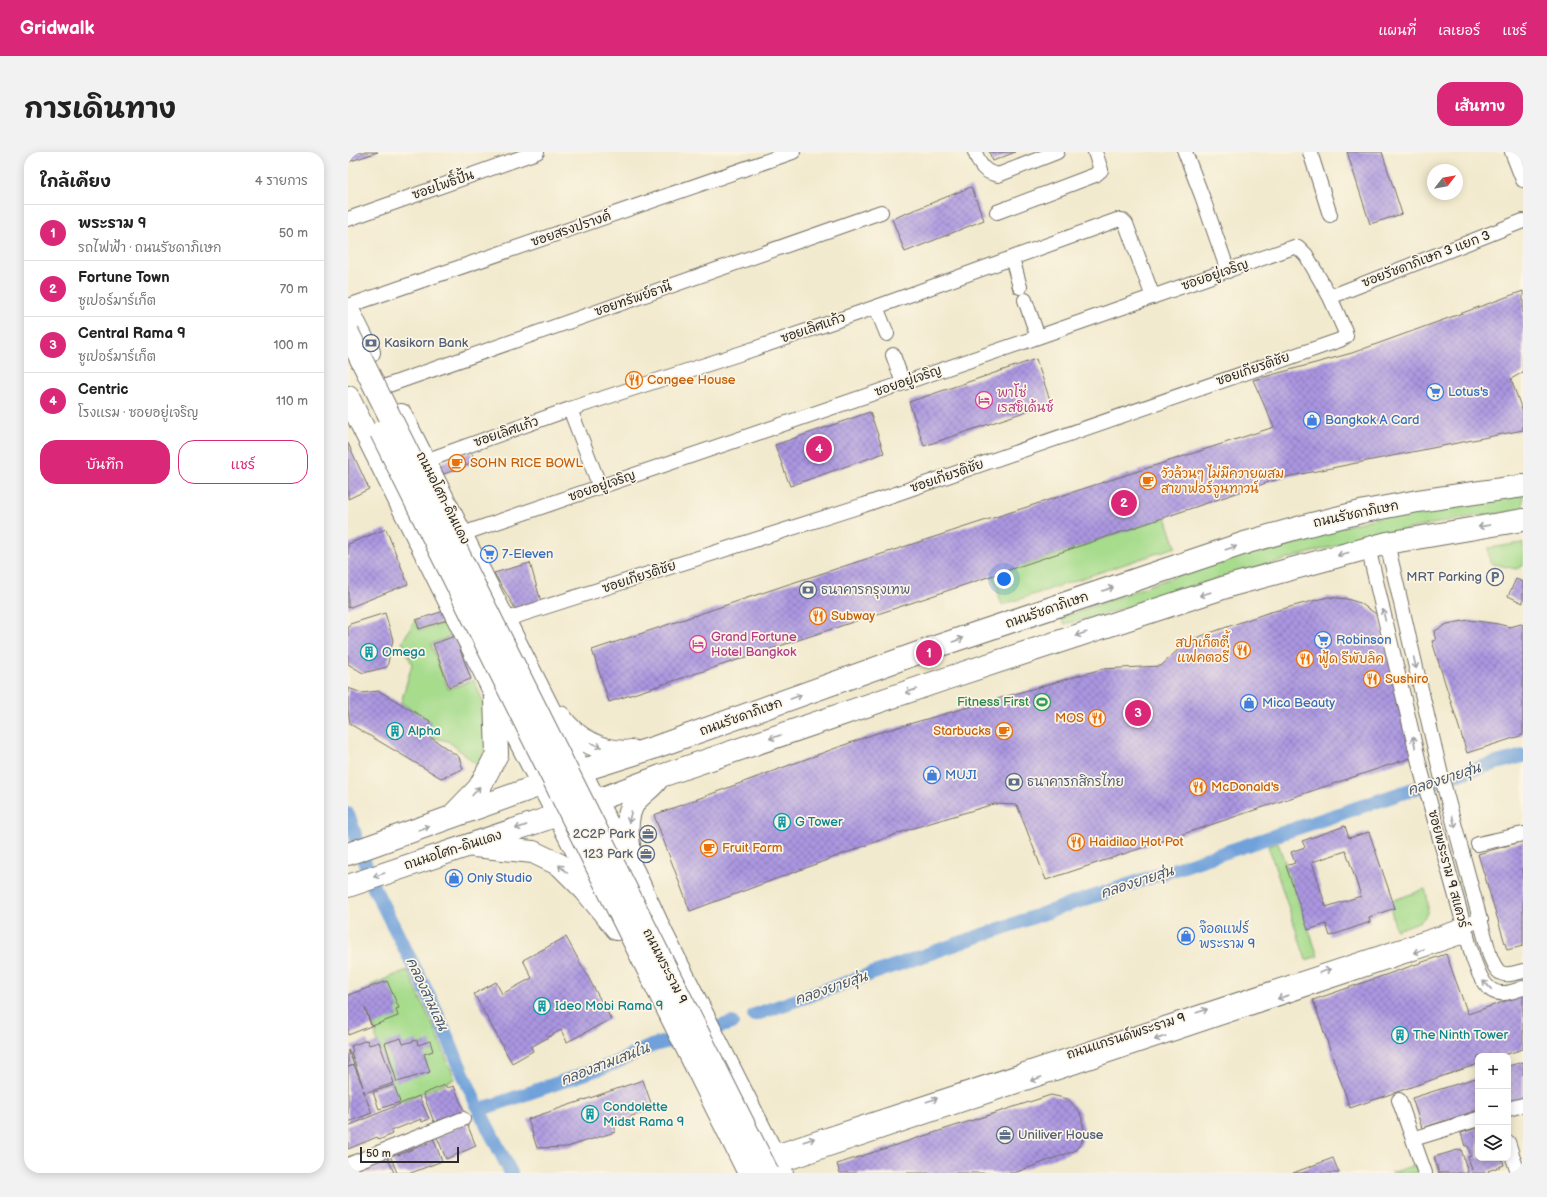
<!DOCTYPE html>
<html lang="th">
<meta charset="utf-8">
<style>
body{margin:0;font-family:"Balsamiq Sans","Playpen Sans Thai",sans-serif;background:#f2f2f2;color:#222}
.controls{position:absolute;right:12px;bottom:12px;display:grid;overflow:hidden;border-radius:8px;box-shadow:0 2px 10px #0003}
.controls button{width:36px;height:36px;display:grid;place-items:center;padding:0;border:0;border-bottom:1px solid #e0e0e0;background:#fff;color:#222;font:20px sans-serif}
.compass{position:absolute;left:1079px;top:12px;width:36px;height:36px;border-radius:50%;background:#fff;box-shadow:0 2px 10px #0003;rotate:59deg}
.scale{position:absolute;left:12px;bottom:10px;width:99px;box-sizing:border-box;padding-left:4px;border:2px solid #2b2b2b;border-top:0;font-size:11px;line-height:14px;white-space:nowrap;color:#2b2b2b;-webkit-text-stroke:3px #fcf5e5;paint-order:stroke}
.you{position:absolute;left:656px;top:427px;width:14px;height:14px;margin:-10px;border:3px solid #fff;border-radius:50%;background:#1a73e8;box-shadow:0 0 0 6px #1a73e833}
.badge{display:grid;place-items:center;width:26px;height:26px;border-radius:50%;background:#db2777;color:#fff;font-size:13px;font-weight:700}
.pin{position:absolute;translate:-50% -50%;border:2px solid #fff;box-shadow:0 1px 4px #0006}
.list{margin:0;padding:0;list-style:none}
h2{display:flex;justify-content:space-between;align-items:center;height:52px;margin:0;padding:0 16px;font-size:17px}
h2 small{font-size:13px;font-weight:400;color:#767676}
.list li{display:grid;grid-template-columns:26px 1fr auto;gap:12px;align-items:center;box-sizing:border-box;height:56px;padding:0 16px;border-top:1px solid #e0e0e0}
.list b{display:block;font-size:15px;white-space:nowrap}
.list p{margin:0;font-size:13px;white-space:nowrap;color:#767676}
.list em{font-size:13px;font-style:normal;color:#767676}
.actions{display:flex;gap:8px;padding:12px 16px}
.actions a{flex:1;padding:9px 0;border:1px solid #db2777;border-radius:16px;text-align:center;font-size:14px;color:#db2777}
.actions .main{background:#db2777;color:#fff}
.icon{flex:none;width:22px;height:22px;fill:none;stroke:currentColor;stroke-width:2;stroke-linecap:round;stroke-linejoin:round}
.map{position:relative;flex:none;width:1175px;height:1021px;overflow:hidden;border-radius:16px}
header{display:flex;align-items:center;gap:24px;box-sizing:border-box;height:56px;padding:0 20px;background:#db2777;color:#fff}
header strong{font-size:19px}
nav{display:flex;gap:22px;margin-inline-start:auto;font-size:14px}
.intro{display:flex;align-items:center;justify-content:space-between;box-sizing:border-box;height:96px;padding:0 24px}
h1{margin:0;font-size:28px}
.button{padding:10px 18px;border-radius:16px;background:#db2777;color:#fff;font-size:14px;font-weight:700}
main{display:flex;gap:24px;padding:0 24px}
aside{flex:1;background:#fff;border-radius:16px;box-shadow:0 2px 10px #0003}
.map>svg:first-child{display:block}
.green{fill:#a6dc8c;stroke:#68845c}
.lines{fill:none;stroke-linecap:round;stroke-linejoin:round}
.canal{stroke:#6fa1da;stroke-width:14}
.building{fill:url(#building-cross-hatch);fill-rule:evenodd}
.minor-casing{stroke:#716e64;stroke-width:16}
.primary-casing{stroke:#716e64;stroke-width:24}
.minor{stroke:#fff;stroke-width:14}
.primary{stroke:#fff;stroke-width:22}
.primary-bridge-casing{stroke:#716e64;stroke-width:24;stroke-linecap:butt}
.primary-bridge{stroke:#fff;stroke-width:22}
.oneway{stroke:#a0a0a0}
.labels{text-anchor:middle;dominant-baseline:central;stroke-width:3.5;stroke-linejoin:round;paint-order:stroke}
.street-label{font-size:13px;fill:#2b2b2b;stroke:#fcf5e5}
.service-label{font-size:13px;fill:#4e5e75;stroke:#fcf5e5;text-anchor:start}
.food-label{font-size:13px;fill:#c56008;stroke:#fcf5e5;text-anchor:start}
.shop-label{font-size:13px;fill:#366cbe;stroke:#fcf5e5;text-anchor:start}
.hotel-label{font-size:13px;fill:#b23c85;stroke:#fcf5e5;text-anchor:start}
.culture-label{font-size:13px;fill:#0d838f;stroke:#fcf5e5;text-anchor:start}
.leisure-label{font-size:13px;fill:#27864d;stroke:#fcf5e5;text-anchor:end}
.water-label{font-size:14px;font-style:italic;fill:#465a71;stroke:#fcf5e5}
</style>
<header>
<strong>Gridwalk</strong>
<nav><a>แผนที่</a><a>เลเยอร์</a><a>แชร์</a></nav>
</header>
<div class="intro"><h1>การเดินทาง</h1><a class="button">เส้นทาง</a></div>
<main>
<aside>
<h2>ใกล้เคียง<small>4 รายการ</small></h2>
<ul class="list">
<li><span class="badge">1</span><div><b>พระราม 9</b><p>รถไฟฟ้า · ถนนรัชดาภิเษก</p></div><em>50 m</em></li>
<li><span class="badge">2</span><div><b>Fortune Town</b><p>ซูเปอร์มาร์เก็ต</p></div><em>70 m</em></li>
<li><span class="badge">3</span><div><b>Central Rama 9</b><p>ซูเปอร์มาร์เก็ต</p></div><em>100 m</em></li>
<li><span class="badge">4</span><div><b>Centric</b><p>โรงแรม · ซอยอยู่เจริญ</p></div><em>110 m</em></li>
</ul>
<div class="actions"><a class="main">บันทึก</a><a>แชร์</a></div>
</aside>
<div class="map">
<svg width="1175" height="1021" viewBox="0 0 1175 1021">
<defs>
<pattern id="building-cross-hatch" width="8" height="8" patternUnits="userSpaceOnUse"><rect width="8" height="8" fill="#aa96e1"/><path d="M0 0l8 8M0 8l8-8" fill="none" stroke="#8b7bb7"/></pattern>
</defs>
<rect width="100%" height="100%" fill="#fcf5e5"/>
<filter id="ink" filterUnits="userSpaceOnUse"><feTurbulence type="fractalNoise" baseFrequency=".025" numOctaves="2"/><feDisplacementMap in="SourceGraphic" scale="8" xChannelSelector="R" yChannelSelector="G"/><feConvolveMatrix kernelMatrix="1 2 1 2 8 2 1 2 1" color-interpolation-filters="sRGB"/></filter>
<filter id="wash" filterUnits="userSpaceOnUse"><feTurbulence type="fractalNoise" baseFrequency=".012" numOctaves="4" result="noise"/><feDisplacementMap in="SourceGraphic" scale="16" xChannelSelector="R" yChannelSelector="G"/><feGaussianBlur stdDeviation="0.9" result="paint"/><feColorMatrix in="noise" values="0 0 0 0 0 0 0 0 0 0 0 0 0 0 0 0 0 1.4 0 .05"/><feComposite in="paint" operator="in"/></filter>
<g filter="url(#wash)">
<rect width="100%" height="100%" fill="#f2eace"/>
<path class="green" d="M1175,343V358L1108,367L1000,390L834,437L751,464L716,472L713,466L811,430L903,399L1051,360Z
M818,365L828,395L654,453L645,424Z
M1175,391V414L1168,417L1142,411L1140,396Z
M68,467L71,478L100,470L107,483L83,492L100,537L126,528L133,545L141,577L134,608L130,614L100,589L82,585V569L53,551L64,512L54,490Z
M930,691L970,804L958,808L920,694Z
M1077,737C1086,768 1075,769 1048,778L1041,750Z
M59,818L87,878L107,927L50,951L29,894L23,833Z
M1067,1013L1070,1021H1043Z"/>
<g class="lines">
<path class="canal" d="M0,662L25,734L82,846L131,958L163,1021
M406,863L717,754L1122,618L1175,604
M131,958L265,912L303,894L384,871"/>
</g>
<g id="blocks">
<path class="building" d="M0,0H30L0,10Z
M641,0H667L645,9Z
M999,0H1034L1054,62L1022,72Z
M623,35L636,68L557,100L544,67Z
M1175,139V220L1163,227L1175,261V278L933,326L554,454L261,550L244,498L438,433L926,275L905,228L1004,201Z
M688,207L703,251L576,294L561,250Z
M522,260L536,301L442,334L427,293Z
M0,291L21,337L0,347Z
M123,300L128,310L96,322L90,312Z
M38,377L60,432L0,456V392Z
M182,411L193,450L168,458L146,421Z
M1168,427L1175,430V451L1160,444Z
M980,445L999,447L1012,451L1031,464L1065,605L698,728L669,653L646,652L562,677L342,759L306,663L526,582L754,517L813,514L839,489L919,461Z
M96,459L99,468L71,477L68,468Z
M37,461L45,488L39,515L15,521L0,512V477L2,472Z
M1121,468L1150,472L1162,475L1173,472L1175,473V583L1119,601L1084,489L1088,488L1086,482L1087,479L1099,472Z
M107,484L123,527L101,535L85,492Z
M0,536L14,541L31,539L82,569V585L111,605L115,617L93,626L2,572L0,557Z
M997,674L1001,686L1021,680L1047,756L1021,765L1022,770L982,784L978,772L960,778L938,714L947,711L943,700L957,695L954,689ZM998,699L1013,744L978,755L964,710Z
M1175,689V794L1159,798L1130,702Z
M218,785L263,867L219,890L213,878L183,895L185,899L164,911L126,842L148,830L154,842L184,826L175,808Z
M1098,802L1120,862L1175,843V897L1153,904H1130V912L1002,956L965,848Z
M39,829L51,856L48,857L50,864L24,874L17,856L23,874L0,883V843Z
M53,886L55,892L69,888L70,893L82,889L85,899L76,902L82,920L49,930L37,891Z
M19,888L21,893L31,890L46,931L17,941L16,938L15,939L24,961L0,970V915L6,913L15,935L3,900L5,899L3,894Z
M0,898L6,913L0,915Z
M1175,910V947L1160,952V914Z
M1128,926L1130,931V958L1074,976L1064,946Z
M295,928L305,957L267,970V980L219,995L189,996L180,967Z
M46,933L52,950L31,957L25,940Z
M97,933L99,936L106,934L116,959L86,970L75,942Z
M703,943L720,947L732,960L737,981L733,992L726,999L666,1021H492L489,1012Z
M71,944L81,967L74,970L73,967L43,979L44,982L38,985L31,988L29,985L0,997V974Z
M119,972L128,994L98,1007L89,985Z
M1129,976L1130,981V1006H1154L1156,1013L1140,1019L1141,1021H1125L1120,1005L1123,1004L1120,994H1117L1113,981Z
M85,986L94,1009L63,1021H49L42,1003L49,1000L50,1003L80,991L78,988Z
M1113,997L1120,1021H1091L1086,1005Z
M39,1004L46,1021H3L2,1019Z
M985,1006L991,1021H945Z"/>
</g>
</g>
<g filter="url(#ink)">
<use href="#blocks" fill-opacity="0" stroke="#716e64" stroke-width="1"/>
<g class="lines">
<g class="minor-casing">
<path id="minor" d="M627,0C632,14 636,20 650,23L709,0
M837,0L854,44L880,119
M962,0L982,63
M1164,0L1175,28
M649,60L747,23L753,18L747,0
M0,67L189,0
M664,106L672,135
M982,145L1175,69
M677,148L690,185
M0,154L445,0
M528,155L539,182
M545,203L555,231
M38,234L533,60
M222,257L252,335
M77,309L222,257L397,200L528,155L769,68H774L778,72L805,145
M114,382L690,185L946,95H950L958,103L982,145L997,179L998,184L992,188L516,353L156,468
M1039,391L1093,623L1142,804C1150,824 1154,825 1175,819
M1020,395L1072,615L1125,806C1130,820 1137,843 1156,841C1162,841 1169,838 1175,836
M1130,692L1175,682
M1051,948L1077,1021
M1160,957L1175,953
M1065,987L1130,967
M1160,990L1170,1021
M424,1001L1133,768
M0,1013L115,967
M430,1014L1119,783"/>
</g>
<g class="primary-casing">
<path id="primary" d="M0,158L21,200
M0,245L147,541L246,732
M53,263L247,649L286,721L315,784L434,1021
M212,565C227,587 257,603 284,599
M105,663L131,636L149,602L147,546
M126,694L185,700L212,713L237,738L269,777
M0,702L232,619L305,596L587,495L900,390L960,373L1017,359L1070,349L1175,334
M283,706C280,689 276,667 286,651C291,643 302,637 308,629
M0,734L210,663L313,624L600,526L884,433L1039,391L1175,368"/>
</g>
<use href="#minor" class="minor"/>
<use href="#primary" class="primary"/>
<g class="primary-bridge-casing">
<path id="primary-bridge" d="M0,181L420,1021
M33,280L401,1021"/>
</g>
<use href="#primary-bridge" class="primary-bridge"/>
</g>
<defs><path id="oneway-shaft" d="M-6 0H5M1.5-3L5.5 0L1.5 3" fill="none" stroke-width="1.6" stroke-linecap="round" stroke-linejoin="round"/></defs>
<g class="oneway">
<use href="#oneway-shaft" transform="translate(1136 374) rotate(170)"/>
<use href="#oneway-shaft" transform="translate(883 396) rotate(-18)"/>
<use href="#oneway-shaft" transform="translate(995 402) rotate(165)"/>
<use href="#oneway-shaft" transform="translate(760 437) rotate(-19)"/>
<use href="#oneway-shaft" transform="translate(857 442) rotate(162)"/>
<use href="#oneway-shaft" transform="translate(1036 463) rotate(-103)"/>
<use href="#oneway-shaft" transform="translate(733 482) rotate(162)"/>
<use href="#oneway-shaft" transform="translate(610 488) rotate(-19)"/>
<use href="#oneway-shaft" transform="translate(1067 511) rotate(77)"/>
<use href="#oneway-shaft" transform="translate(563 539) rotate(161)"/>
<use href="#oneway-shaft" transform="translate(448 545) rotate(-20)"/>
<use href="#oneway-shaft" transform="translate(427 585) rotate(161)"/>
<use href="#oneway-shaft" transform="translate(1066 590) rotate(-103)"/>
<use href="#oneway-shaft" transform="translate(248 593) rotate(23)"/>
<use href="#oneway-shaft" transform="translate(128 639) rotate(-50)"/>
<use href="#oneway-shaft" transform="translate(282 665) rotate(103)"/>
<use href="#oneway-shaft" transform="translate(1106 670) rotate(75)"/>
<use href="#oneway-shaft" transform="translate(173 675) rotate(161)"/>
<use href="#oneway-shaft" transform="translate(76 676) rotate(-19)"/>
<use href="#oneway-shaft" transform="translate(215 717) rotate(-138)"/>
<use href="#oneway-shaft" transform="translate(31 723) rotate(161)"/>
<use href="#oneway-shaft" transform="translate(1071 799) rotate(161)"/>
<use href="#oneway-shaft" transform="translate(977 819) rotate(-18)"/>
<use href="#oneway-shaft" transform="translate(1139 833) rotate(-136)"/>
<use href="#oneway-shaft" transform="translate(935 845) rotate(162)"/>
<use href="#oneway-shaft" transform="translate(854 859) rotate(-18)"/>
<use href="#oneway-shaft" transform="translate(812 886) rotate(161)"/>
<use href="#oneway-shaft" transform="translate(688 927) rotate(161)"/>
<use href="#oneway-shaft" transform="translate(584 948) rotate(-18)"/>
<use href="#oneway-shaft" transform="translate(461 988) rotate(-18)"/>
</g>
</g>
<defs>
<g id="bank-ring" transform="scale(0.9)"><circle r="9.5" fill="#fcf5e5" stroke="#5c6f8a" stroke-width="1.5"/><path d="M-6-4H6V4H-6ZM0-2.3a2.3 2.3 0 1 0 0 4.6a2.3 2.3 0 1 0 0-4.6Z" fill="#5c6f8a"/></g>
<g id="restaurant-ring" transform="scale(0.9)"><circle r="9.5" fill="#fcf5e5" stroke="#e8710a" stroke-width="1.5"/><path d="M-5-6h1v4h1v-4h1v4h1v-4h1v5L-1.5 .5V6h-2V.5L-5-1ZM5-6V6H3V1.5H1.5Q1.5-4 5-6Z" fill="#e8710a"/></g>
<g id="supermarket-ring" transform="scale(0.9)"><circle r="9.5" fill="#fcf5e5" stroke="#3f7fe0" stroke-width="1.5"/><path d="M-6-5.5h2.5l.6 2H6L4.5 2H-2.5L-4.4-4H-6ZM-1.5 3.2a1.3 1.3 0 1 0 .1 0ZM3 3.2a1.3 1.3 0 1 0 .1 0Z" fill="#3f7fe0"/></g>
<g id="hotel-ring" transform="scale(0.9)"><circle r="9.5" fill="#fcf5e5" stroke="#d1479c" stroke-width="1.5"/><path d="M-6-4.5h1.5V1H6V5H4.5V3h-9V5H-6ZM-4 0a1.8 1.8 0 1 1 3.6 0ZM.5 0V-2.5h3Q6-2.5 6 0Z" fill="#d1479c"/></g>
<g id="shop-ring" transform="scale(0.9)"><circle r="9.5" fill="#fcf5e5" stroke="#3f7fe0" stroke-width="1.5"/><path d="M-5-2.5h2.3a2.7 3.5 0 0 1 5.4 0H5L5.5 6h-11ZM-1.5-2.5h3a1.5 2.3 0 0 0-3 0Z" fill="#3f7fe0"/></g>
<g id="cafe-ring" transform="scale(0.9)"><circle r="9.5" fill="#fcf5e5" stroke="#e8710a" stroke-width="1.5"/><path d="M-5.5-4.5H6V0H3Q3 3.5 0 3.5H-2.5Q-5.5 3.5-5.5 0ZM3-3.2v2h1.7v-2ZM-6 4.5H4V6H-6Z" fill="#e8710a"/></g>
<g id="parking-ring" transform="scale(0.9)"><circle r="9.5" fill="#fcf5e5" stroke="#5c6f8a" stroke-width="1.5"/><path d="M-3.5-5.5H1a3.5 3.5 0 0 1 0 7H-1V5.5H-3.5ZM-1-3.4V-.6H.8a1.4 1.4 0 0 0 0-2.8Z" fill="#5c6f8a"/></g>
<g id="building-ring" transform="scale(0.9)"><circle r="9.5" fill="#fcf5e5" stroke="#0f9aa8" stroke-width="1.5"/><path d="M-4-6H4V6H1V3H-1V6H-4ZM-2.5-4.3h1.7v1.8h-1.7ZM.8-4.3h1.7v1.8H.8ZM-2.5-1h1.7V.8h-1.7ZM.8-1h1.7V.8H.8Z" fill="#0f9aa8"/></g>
<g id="stadium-ring" transform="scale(0.9)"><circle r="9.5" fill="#fcf5e5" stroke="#2e9e5b" stroke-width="1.5"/><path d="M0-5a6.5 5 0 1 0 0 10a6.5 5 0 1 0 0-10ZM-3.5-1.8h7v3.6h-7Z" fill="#2e9e5b"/></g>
<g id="office-ring" transform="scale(0.9)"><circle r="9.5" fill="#fcf5e5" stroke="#5c6f8a" stroke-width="1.5"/><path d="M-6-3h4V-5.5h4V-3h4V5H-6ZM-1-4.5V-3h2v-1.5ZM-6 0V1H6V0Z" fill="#5c6f8a"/></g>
</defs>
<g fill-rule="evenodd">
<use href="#bank-ring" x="23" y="191"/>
<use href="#restaurant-ring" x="286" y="228"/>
<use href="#supermarket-ring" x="1087" y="240"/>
<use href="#hotel-ring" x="636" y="248"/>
<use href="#shop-ring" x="964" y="268"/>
<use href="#cafe-ring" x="109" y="311"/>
<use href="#cafe-ring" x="800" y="329"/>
<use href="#supermarket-ring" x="141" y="402"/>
<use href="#parking-ring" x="1147" y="425"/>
<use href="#bank-ring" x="460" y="438"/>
<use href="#restaurant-ring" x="470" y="464"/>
<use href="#supermarket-ring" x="975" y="488"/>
<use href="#hotel-ring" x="350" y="492"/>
<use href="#restaurant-ring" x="894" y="498"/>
<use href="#building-ring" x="21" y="500"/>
<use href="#restaurant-ring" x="957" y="507"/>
<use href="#restaurant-ring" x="1024" y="527"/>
<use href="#stadium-ring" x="694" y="550"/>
<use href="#shop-ring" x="901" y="551"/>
<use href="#restaurant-ring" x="749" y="566"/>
<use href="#building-ring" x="47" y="579"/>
<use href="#cafe-ring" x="656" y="579"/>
<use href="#shop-ring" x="584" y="623"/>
<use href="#bank-ring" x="666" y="630"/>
<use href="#restaurant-ring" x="850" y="635"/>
<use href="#building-ring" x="434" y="670"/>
<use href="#office-ring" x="300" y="682"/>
<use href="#restaurant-ring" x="728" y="690"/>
<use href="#cafe-ring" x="361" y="696"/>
<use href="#office-ring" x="298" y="702"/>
<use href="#shop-ring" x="106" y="726"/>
<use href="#shop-ring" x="838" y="784"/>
<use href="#building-ring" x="194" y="854"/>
<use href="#building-ring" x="1052" y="883"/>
<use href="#building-ring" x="242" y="962"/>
<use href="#office-ring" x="657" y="983"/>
</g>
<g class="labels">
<g class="street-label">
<text transform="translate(95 33) rotate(-19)">ซอยโพธิ์ปั้น</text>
<text transform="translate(223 77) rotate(-19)">ซอยสรงปรางค์</text>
<text transform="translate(1078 107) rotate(-21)">ซอยรัชดาภิเษก 3 แยก 3</text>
<text transform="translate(867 123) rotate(-19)">ซอยอยู่เจริญ</text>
<text transform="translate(285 147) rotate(-19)">ซอยทรัพย์ธานี</text>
<text transform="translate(465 176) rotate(-19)">ซอยเลิศแก้ว</text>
<text transform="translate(905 217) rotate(-19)">ซอยเกียรติชัย</text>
<text transform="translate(560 229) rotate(-19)">ซอยอยู่เจริญ</text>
<text transform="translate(158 280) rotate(-19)">ซอยเลิศแก้ว</text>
<text transform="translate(599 324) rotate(-19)">ซอยเกียรติชัย</text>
<text transform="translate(254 334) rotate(-19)">ซอยอยู่เจริญ</text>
<text transform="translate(95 346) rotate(63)">ถนนอโศก-ดินแดง</text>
<text transform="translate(1008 362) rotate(-12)">ถนนรัชดาภิเษก</text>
<text transform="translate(291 425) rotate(-18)">ซอยเกียรติชัย</text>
<text transform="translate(699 458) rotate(-19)">ถนนรัชดาภิเษก</text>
<text transform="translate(393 565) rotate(-20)">ถนนรัชดาภิเษก</text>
<text transform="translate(105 698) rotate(-18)">ถนนอโศก-ดินแดง</text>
<text transform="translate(1100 717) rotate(75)">ซอยพระราม 9 สแควร์</text>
<text transform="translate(317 814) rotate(63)">ถนนพระราม 9</text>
<text transform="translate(778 884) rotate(-18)">ถนนแกรนด์พระราม 9</text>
</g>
<g class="service-label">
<text x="36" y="191">Kasikorn Bank</text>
<text x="1134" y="425" text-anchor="end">MRT Parking</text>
<text x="473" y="438">ธนาคารกรุงเทพ</text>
<text x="679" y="630">ธนาคารกสิกรไทย</text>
<text x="287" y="682" text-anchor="end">2C2P Park</text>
<text x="285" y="702" text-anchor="end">123 Park</text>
<text x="670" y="983">Uniliver House</text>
</g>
<g class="food-label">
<text x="299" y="228">Congee House</text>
<text x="122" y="311">SOHN RICE BOWL</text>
<text x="813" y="322">วัวล้วนๆ ไม่มีควายผสม<tspan x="813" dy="15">สาขาฟอร์จูนทาวน์</tspan></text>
<text x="483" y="464">Subway</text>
<text x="881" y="491" text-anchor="end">สปาเก็ตตี้<tspan x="881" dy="15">แฟคตอรี่</tspan></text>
<text x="970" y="507">ฟู้ด รีพับลิค</text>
<text x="1037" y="527">Sushiro</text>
<text x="736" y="566" text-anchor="end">MOS</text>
<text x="643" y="579" text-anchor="end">Starbucks</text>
<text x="863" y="635">McDonald's</text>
<text x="741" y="690">Haidilao Hot Pot</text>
<text x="374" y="696">Fruit Farm</text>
</g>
<g class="shop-label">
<text x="1100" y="240">Lotus's</text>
<text x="977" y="268">Bangkok A Card</text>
<text x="154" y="402">7-Eleven</text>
<text x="988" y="488">Robinson</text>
<text x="914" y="551">Mica Beauty</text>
<text x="597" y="623">MUJI</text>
<text x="119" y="726">Only Studio</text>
<text x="851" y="777">จ๊อดแฟร์<tspan x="851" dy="15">พระราม 9</tspan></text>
</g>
<g class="hotel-label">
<text x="649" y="241">พาโซ่<tspan x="649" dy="15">เรสซิเด้นซ์</tspan></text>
<text x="363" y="485">Grand Fortune<tspan x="363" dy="15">Hotel Bangkok</tspan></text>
</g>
<g class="culture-label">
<text x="34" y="500">Omega</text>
<text x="60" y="579">Alpha</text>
<text x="447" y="670">G Tower</text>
<text x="207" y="854">Ideo Mobi Rama 9</text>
<text x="1065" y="883">The Ninth Tower</text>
<text x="255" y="955">Condolette<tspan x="255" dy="15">Midst Rama 9</tspan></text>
</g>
<g class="leisure-label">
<text x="681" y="550">Fitness First</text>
</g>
<g class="water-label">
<text transform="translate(1096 627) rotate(-18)">คลองยายสุ่น</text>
<text transform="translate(789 730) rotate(-18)">คลองยายสุ่น</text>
<text transform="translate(483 836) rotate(-19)">คลองยายสุ่น</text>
<text transform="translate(79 842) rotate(65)">คลองสามเสน</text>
<text transform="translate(257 912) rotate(-21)">คลองสามเสนใน</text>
</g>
</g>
</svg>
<div class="controls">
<button>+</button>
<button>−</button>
<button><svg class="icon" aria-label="layers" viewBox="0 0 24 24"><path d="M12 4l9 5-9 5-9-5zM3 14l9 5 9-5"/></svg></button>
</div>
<svg class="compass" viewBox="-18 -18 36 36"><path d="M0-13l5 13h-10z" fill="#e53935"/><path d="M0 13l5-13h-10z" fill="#767676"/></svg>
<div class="scale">50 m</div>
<div class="you"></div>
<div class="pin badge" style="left:581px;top:501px">1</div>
<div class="pin badge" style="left:776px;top:351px">2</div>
<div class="pin badge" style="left:790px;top:561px">3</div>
<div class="pin badge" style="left:471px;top:297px">4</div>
</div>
</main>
